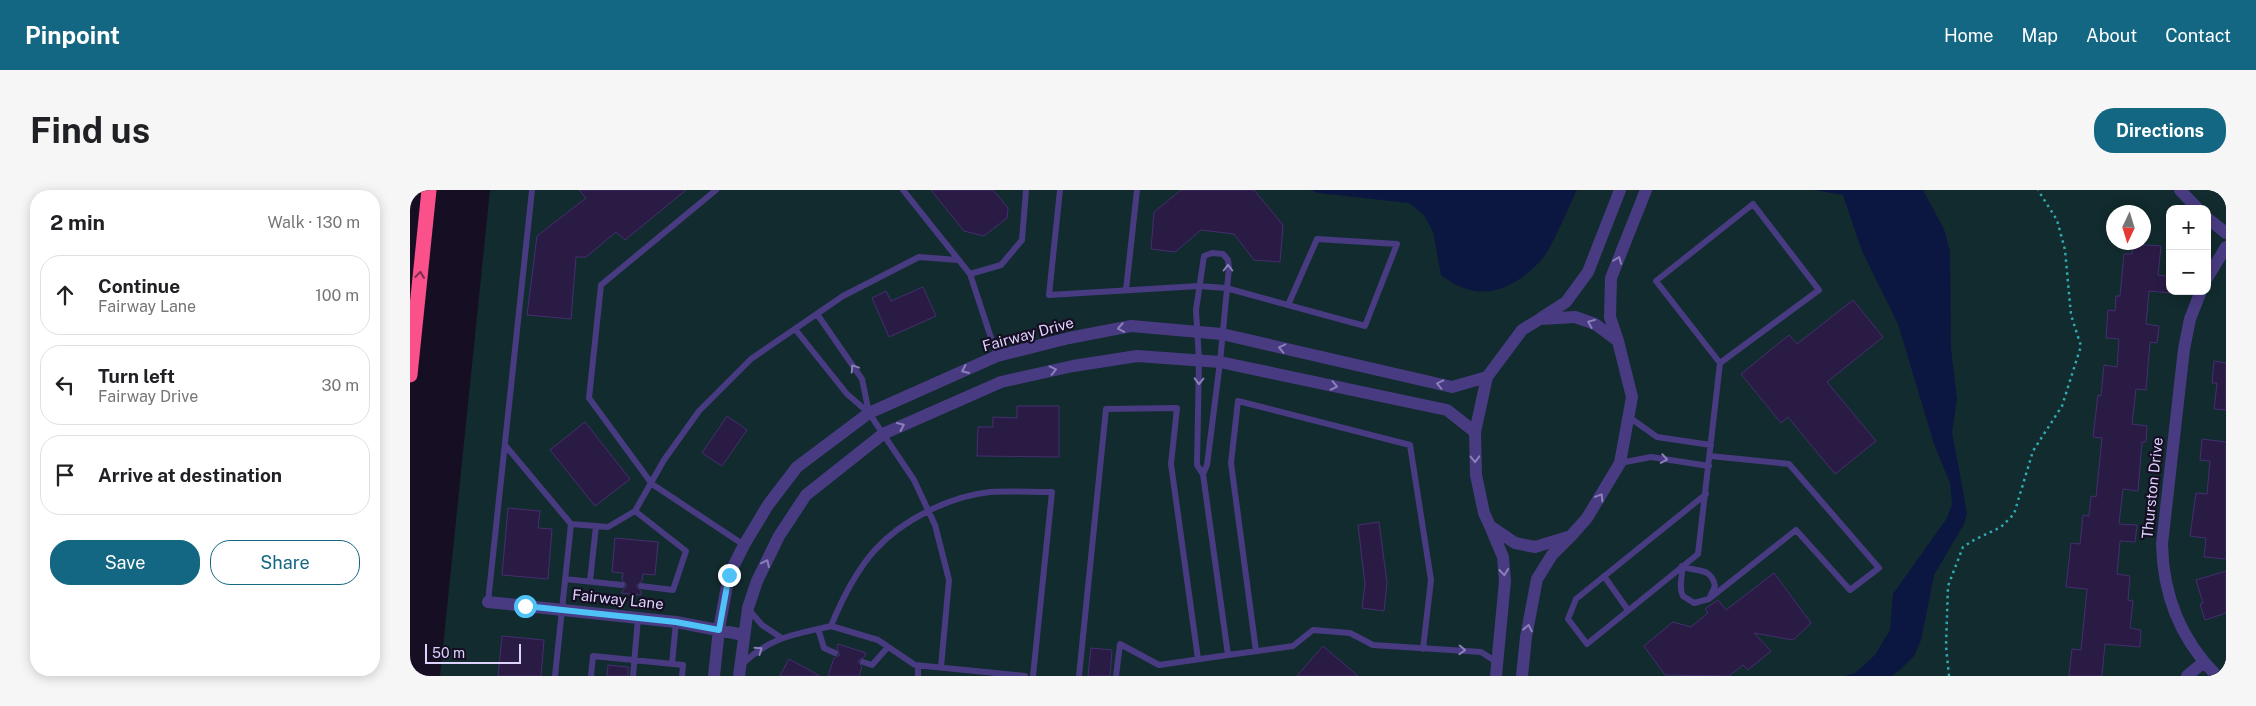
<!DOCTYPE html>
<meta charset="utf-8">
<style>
body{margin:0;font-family:"Public Sans",sans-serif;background:#f6f6f6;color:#202124}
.controls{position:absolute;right:15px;top:15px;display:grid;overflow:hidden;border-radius:10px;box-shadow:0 2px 12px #0003}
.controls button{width:45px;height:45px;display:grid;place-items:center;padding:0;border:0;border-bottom:1px solid #e0e0e0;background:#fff;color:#202124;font:25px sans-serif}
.compass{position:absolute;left:1696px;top:15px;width:45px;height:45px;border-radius:50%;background:#fff;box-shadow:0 2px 12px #0003;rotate:184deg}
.scale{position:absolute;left:15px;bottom:12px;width:96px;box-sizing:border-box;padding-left:5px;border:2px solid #ded3fe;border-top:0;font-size:14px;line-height:18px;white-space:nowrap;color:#ded3fe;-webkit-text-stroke:4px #160f24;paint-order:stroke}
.stop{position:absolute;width:15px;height:15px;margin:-11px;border:4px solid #4fc3f7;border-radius:50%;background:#fff}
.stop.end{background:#4fc3f7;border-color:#fff;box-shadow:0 1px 5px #0008}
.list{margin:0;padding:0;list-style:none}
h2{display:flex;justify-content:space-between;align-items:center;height:65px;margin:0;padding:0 20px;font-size:21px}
h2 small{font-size:16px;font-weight:400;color:#757577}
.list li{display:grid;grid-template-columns:32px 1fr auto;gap:15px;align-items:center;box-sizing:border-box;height:80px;margin:0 10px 10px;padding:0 10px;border:1px solid #e0e0e0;border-radius:20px}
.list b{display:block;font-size:19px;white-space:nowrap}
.list p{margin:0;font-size:16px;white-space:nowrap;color:#757577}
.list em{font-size:16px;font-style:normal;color:#757577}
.actions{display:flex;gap:10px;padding:15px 20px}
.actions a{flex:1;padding:11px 0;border:1px solid #146783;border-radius:20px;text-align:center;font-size:18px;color:#146783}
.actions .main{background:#146783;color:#fff}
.icon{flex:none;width:28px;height:28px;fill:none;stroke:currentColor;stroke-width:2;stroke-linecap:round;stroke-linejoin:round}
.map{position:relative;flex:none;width:1816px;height:486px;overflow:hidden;border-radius:20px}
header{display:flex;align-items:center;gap:30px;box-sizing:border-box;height:70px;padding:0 25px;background:#146783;color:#fff}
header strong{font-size:24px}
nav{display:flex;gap:28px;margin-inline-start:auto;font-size:18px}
.intro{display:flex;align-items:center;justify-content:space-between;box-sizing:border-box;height:120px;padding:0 30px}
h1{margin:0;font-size:35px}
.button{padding:12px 22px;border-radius:20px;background:#146783;color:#fff;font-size:18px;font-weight:700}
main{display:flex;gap:30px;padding:0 30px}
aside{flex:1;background:#fff;border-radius:20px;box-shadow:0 2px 12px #0003}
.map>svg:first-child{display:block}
.green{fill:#122b2e;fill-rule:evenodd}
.water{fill:#0b1741}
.building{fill:#2a1b45;stroke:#442e70}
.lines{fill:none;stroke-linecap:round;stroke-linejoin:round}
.path{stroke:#31a9b3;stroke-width:2.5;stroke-dasharray:2.5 4;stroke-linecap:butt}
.service{stroke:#483b82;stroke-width:6}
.minor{stroke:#483b82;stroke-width:12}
.motorway{stroke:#fb518a;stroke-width:15}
.oneway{stroke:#8c7fba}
.oneway2{stroke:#7d2d52}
.route{stroke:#4fc3f7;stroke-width:6}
.labels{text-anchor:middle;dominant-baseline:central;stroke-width:4.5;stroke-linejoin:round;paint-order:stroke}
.street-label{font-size:15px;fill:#ded3fe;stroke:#160f24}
</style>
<header>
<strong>Pinpoint</strong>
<nav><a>Home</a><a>Map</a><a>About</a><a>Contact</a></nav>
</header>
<div class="intro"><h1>Find us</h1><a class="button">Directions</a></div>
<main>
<aside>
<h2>2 min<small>Walk · 130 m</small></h2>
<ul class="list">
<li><svg class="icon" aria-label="ahead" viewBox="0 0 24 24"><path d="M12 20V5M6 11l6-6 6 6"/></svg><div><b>Continue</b><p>Fairway Lane</p></div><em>100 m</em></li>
<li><svg class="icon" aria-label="left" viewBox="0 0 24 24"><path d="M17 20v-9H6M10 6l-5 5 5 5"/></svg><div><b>Turn left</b><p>Fairway Drive</p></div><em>30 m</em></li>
<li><svg class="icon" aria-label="arrive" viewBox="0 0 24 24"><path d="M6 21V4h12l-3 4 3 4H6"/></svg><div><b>Arrive at destination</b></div></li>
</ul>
<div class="actions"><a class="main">Save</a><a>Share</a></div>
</aside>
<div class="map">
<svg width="1816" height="486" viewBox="0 0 1816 486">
<rect width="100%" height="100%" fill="#160f24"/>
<path class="green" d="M80,0H1816V486H30ZM1760,19H1797V101H1760ZM1704,22H1734V52H1704Z"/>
<path class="water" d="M901,0H1167C1159,16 1142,58 1132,69C1102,102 1068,114 1031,85L1023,42L1014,25L999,13L908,3Z
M1404,0H1513L1534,39L1540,61L1541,159L1547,209L1542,242L1557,323L1554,334L1524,385L1511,450L1504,466L1490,480L1481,486H1435L1445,483L1465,465L1480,440L1483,404L1537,328L1542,314L1540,293L1524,254L1488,134L1452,61L1433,5Z"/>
<path class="building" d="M169,0H276L215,50L206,42L176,67H166L161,129L117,125L127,46L176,8Z
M521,0H583L598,18L597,28L574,46L554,41Z
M771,0H844L873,35L870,72L844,70L824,44L791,40L765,62L741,59L744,22Z
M1723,54L1751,56L1748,85L1760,87V103L1739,101L1736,134L1749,136L1747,153L1740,152L1736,200L1726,199L1722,234L1737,236L1736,252H1732L1728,301L1713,299L1709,334L1727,335L1725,352L1710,351L1707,384L1720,386L1718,410L1723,411L1720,438L1731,440L1730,457L1695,454L1692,486H1659L1662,459L1671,460L1677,399L1656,397L1661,353L1670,354L1673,325L1679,326L1681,306L1686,307L1692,248L1683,247L1688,205L1691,206L1694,175L1707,177L1709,149L1696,148L1698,120L1705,121L1706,106H1710L1714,64H1722Z
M513,97L526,126L479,147L462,108L476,101L481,111Z
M1443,110L1473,147L1417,192L1466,251L1425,284L1378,227L1371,233L1331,184L1379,145L1387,154Z
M1804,171L1816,173V220L1804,219L1807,193H1802Z
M607,216H649V267L567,266L568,237H583V227L607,228Z
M317,226L337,240L312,276L292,263Z
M175,232L220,289L185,316L140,260Z
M1792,249L1816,252V369L1794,367L1796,348L1780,346L1786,303L1797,304L1800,271L1790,270Z
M98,318L130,321L128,338L142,339L138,389L92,385Z
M969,332L977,393L974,421L952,418L955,394L948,335Z
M205,348L248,352L245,385L233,384L232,391L226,396L231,401V405L211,403L217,395L212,390L213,383L202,382Z
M1816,381V423L1795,430L1790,414L1793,413L1786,390Z
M1364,383L1401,433L1383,450L1344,443L1361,461L1338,480L1333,475L1319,486L1255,485L1234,456L1263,432L1281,437L1298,423L1295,419L1308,410L1316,420Z
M92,446L134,450L131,486H88Z
M428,454L456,463L454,467L448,471L452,477L449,486H418L424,468L430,465L427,458Z
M913,456L948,486H887Z
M681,458L702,460L700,486H678Z
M379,469L410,486H370Z
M198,475L218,477V486H197Z"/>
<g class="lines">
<path class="path" d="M1539,486L1536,456L1538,396L1553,357L1564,350L1591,337L1604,324L1623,261L1652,216L1671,156L1661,125L1655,60L1647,30L1628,0"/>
<path class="service" d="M306,0L191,95L179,208L242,294L334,355
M493,0L560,84
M650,0L639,105L789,96L816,98L955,136L987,54L907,49L878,115
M716,100L727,0
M407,124L452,189L459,223
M385,139L437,204L459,223L504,290L525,335L539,390L531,477
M587,166L560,84L591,75L612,50L616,0
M1219,227L1247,247L1301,255
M95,255L161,334L145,486
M1210,273L1241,267L1299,276
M793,284L797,275L810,172L819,78L818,70L813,64L802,63L794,66L786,120L789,170L787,275L793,284L818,465L883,456L903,440L940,443L963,455L1071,462L1088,473
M1296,304L1166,409L1158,429L1177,454L1288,364L1310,173L1246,91L1343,14L1409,100L1310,173
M225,321L254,270L289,221L341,169L433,106L509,67L548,70
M161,334L198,337L225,321L276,361L263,400L231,396
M1272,376C1286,383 1301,376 1305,396L1299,409L1284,413L1273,406C1268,396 1273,387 1272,376Z
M1194,386L1218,420
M155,389L212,395
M180,391L186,336
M1299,409L1386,340L1440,400L1469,378L1379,274L1300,266
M78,412L122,0
M339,420L352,435L370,447
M421,436L468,450L505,475L615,486
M408,439L414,458L425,463
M846,461L821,273L828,211L1000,255L1021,390L1013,459
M453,472L462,475L478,457
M262,474L266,432
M332,474C363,446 383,445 421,436C432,409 446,381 465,360C492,330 540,306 580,302C600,301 621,302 642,302L623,486
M181,486L183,466L273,475L272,486
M223,486L228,428
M508,486V475
M669,486L696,219L767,218L761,274L788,469
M706,486L710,454L749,475L818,465"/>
<path class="minor" d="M1770,0L1788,19
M1797,28L1816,43
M1797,88L1816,57
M1791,101L1780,129L1774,159L1752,354C1753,406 1770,449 1807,486
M1131,128L1156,112L1178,82L1210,0
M1208,151L1200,127L1201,88L1236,0
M1080,336L1093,367L1095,391L1086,486
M78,412L266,432L334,445
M304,486L309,439L319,385L334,355L358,315L387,277L459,223L587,166L659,148L721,136L812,144L1042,197L1077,187
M329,486L338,418L347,391L369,346L396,305L473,244L591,192L663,176L727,166L810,172L1037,220L1065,242
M1112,486L1116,447L1127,389L1142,365L1161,346L1177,328L1210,273L1222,207L1208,151L1185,134L1165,127L1130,129L1112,140L1077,187L1065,242L1066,285L1074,323L1080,336L1105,353L1125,357L1161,346
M1777,486L1794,472"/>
<path class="motorway" d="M0,185L19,0"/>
</g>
<defs><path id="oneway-chevron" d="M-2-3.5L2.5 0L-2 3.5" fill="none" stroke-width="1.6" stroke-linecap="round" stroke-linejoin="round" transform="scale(1.25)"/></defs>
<g class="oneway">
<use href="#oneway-chevron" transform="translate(1208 70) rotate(-69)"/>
<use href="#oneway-chevron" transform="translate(818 78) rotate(-90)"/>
<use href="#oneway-chevron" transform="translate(1181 133) rotate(-158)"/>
<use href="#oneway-chevron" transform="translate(711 138) rotate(170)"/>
<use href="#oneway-chevron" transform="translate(872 158) rotate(-167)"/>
<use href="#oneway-chevron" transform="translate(444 178) rotate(-124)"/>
<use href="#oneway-chevron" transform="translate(555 180) rotate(156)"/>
<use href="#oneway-chevron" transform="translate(643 180) rotate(-13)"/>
<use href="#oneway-chevron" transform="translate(789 191) rotate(91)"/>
<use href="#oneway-chevron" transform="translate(1030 194) rotate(-167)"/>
<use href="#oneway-chevron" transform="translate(924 196) rotate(12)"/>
<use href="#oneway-chevron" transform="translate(491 236) rotate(-24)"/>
<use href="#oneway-chevron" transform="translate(1065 269) rotate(89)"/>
<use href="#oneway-chevron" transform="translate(1254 269) rotate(10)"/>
<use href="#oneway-chevron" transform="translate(1190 307) rotate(-59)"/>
<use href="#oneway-chevron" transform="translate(356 373) rotate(-64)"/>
<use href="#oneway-chevron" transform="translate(1094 382) rotate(84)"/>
<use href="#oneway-chevron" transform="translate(1118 438) rotate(-79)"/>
<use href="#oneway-chevron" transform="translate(349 460) rotate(-35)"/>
<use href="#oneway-chevron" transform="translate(1052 460) rotate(2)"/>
</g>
<use class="oneway2" href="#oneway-chevron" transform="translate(10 85) rotate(-84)"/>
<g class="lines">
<path class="route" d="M115,416L266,432L309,440L319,385"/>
</g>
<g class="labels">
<g class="street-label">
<text transform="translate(618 144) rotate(-15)">Fairway Drive</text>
<text transform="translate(1742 298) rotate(-84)">Thurston Drive</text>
<text transform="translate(208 409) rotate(6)">Fairway Lane</text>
</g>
</g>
</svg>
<div class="controls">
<button>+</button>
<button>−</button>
</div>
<svg class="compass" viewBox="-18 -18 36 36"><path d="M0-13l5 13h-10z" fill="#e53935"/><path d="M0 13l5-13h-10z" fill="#757577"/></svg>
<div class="scale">50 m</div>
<div class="stop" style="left:115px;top:416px"></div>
<div class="stop end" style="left:319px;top:385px"></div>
</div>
</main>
